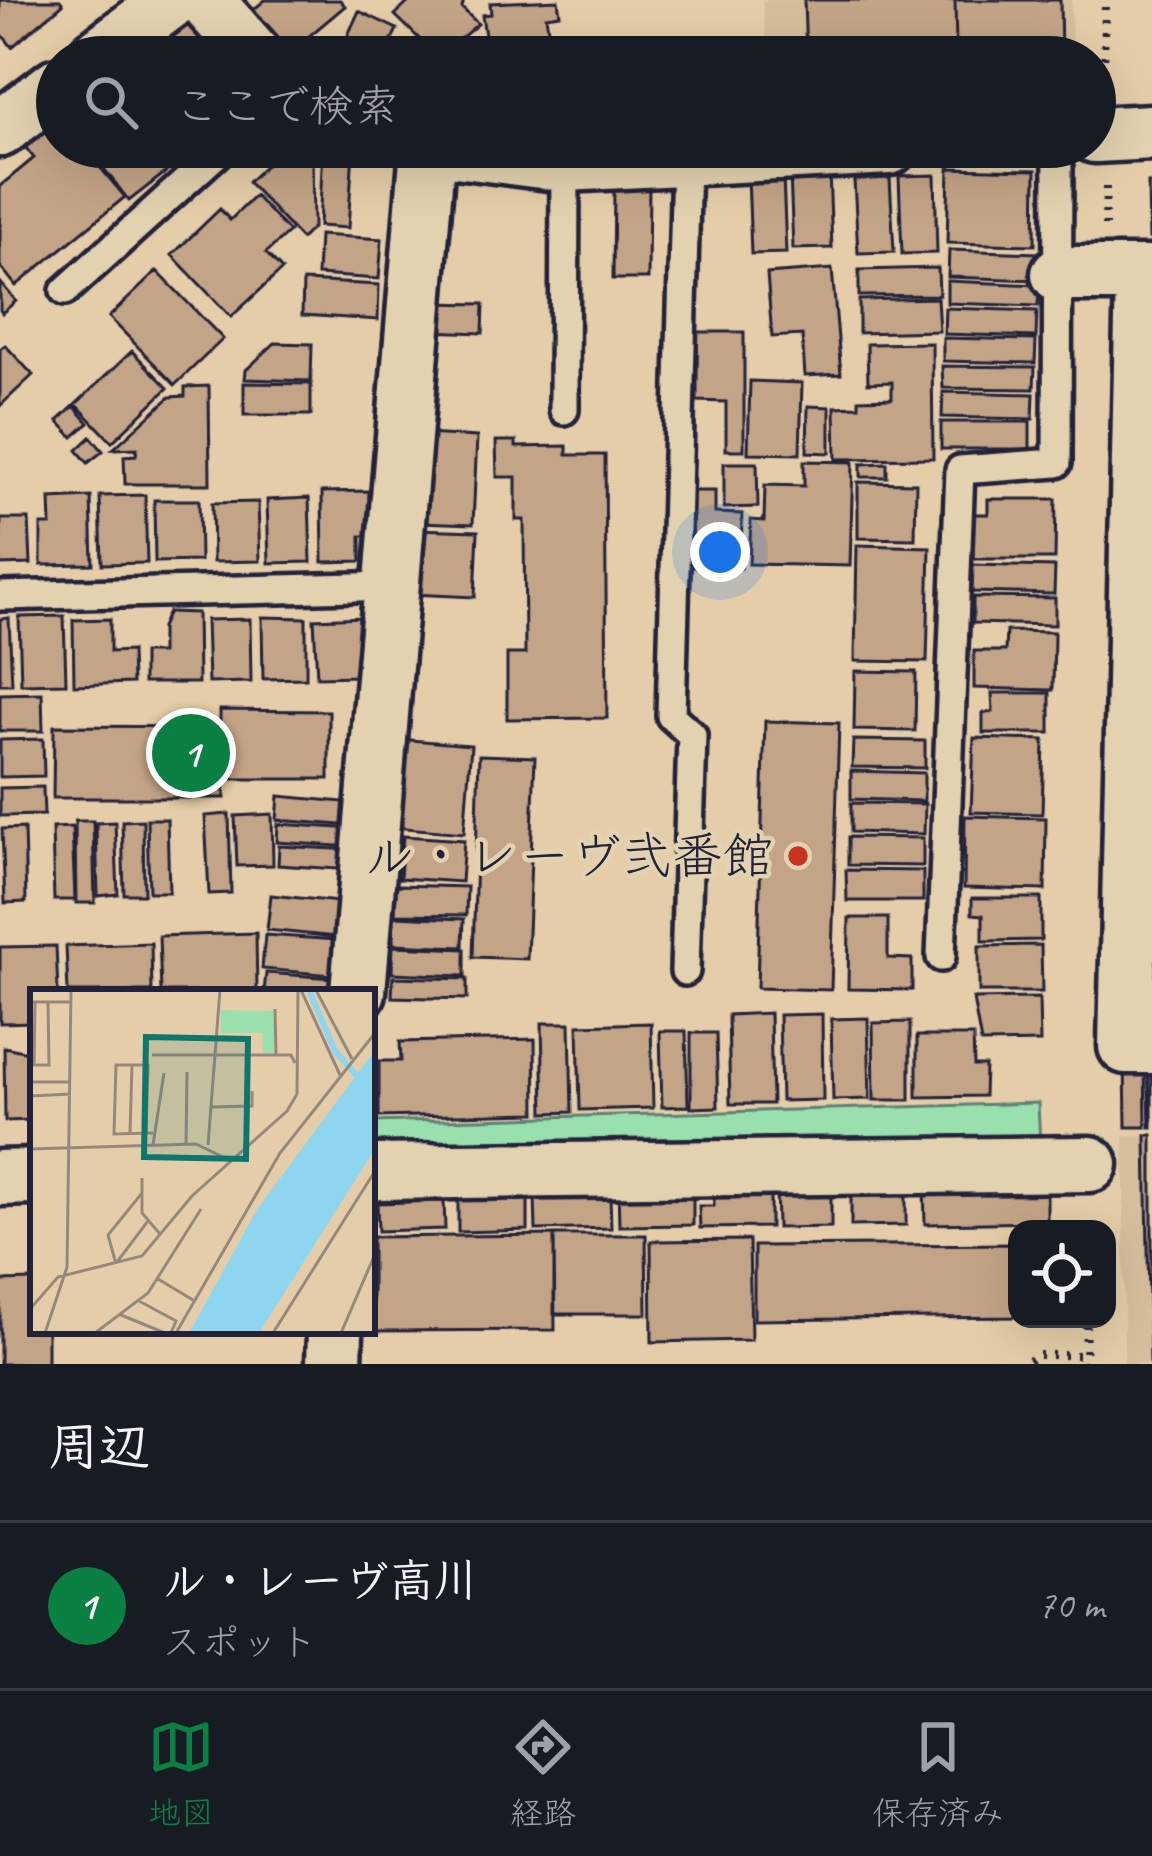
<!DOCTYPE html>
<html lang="ja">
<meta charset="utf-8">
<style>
body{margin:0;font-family:Caveat,"Klee One",sans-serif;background:#20242c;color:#f1f3f6}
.controls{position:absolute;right:36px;bottom:36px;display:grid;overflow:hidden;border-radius:24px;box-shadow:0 12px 48px #0002}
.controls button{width:108px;height:108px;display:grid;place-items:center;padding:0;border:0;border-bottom:3px solid #363941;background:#171b24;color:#f1f3f6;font:60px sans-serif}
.you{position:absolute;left:720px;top:552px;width:42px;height:42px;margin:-30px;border:9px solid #fff;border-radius:50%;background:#1a73e8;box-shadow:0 0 0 18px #1a73e833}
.badge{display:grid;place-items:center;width:78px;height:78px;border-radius:50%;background:#0b8043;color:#fff;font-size:39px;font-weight:700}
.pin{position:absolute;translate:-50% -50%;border:6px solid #fff;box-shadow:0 3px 12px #0006}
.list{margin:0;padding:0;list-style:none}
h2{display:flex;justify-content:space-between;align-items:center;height:156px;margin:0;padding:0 48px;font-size:51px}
h2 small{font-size:39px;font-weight:400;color:#9ea1a6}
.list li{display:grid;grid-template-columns:78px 1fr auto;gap:36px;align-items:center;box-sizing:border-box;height:168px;padding:0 48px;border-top:3px solid #363941}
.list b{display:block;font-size:45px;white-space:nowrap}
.list p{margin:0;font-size:39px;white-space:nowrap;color:#9ea1a6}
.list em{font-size:39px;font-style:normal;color:#9ea1a6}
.icon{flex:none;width:66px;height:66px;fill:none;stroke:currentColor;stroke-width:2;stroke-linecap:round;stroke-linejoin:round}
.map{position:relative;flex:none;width:1152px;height:1364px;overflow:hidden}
.search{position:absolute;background:#171b24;box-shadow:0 12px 48px #0002;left:36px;right:36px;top:36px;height:132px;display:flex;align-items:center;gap:30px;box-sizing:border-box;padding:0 42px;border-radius:66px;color:#9ea1a6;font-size:45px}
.sheet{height:324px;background:#171b24}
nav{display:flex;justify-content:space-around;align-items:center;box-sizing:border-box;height:168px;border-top:3px solid #363941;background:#171b24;font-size:33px;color:#9ea1a6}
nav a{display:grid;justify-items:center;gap:6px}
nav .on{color:#0b8043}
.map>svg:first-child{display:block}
.built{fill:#d6be9c}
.green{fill:#9ae0ae;stroke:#5e8174;stroke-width:3}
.building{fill:#c4a486;stroke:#22223b;stroke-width:3}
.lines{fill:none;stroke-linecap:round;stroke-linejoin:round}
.lane-casing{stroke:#22223b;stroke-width:36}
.street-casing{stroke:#22223b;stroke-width:63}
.path{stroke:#22223b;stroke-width:8;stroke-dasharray:3 9;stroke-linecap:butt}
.lane{stroke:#e3d2af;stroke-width:27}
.street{stroke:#e3d2af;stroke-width:54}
.poi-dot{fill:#c8321e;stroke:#e3d2af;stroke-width:4.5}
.labels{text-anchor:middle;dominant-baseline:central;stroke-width:9;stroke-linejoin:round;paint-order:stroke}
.poi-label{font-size:51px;fill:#22223b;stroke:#e3d2af;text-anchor:end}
.inset-river{fill:none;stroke:#8ed6ef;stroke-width:6}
.inset-road{fill:none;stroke:#96897c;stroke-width:3}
.view{fill:#0f766e;fill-opacity:0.15;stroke:#0f766e;stroke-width:6}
.inset-edge{fill:none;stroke:#22223b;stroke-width:6}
</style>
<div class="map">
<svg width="1152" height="1364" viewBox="0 0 1152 1364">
<rect width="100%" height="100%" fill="#e4cda8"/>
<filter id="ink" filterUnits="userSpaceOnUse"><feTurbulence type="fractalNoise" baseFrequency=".00833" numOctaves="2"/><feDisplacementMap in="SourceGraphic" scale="24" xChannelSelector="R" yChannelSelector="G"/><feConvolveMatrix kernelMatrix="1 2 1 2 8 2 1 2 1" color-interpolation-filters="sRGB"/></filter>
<g filter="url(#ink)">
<path class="built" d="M762,0H1071L1072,57H768Z
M1152,1135V1364H1124V1136Z"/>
<path class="green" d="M1038,1103L1040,1144L372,1152V1122Z"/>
<path class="building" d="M0,0H60L63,4L12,47L0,32Z
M265,0H340L345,6L289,53L253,10Z
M411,0H464L462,8L478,24L438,57L395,15Z
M558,0L560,14L546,16L549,36L559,35L561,57H488L482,15L491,14L490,3Z
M804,0H955L956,48L915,50V57H806Z
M955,0H1060L1061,57H915V50L956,48Z
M359,11L397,29L384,57H338Z
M182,18L216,57H145L141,52Z
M402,45L431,57H397Z
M57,115V147H83L125,197L16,286L0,266V186L34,158L21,142Z
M97,147H186L170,159L175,165L129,201L91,152Z
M285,147H312L313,227L301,239L248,182Z
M323,149L353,151L348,228L319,226Z
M949,168L1036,170L1035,245L947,243Z
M829,171L832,248L793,249L790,172Z
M783,175L786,253L751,254L748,176Z
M935,175L937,253L902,254L899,176Z
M890,178L894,252L858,253L854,180Z
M1148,183H1152V238H1149Z
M614,184H649L648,279H613Z
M255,196L289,232L266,253L282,270L231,317L172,255L220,209L230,220Z
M319,235L382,239L379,279L317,275Z
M949,250L1040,253L1039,280L948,277Z
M938,268L939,295L859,296V270Z
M832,269L841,374L805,376L802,335L772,337L767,274Z
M157,271L223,339L175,385L109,317Z
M303,281L379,285L378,320L302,315Z
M947,281L1039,285L1038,306L947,303Z
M0,282L16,301L2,313L0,310Z
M937,298L939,331L859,333V300Z
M428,303L484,304L483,333L427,331Z
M945,308L1037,311L1036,337L944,334Z
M697,332H744V450H726V402L697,401Z
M943,338L1036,340L1035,363L943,361Z
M275,343L312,344L311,381L245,379L246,370Z
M932,343L933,458L836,459L835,407L859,406V399L892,398V382L868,383L867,344Z
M5,345L33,375L0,406V349Z
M132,351L168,388L112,442L76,404Z
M942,366L1035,367L1034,389L943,388Z
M750,381L802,383L800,454L748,453Z
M244,383L311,384V415H244Z
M209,386L210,484H125L124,456L136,455L137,448L113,449L170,397L185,396V387Z
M943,392L1034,394L1033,419L942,417Z
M74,406L89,423L73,437L58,421Z
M808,406L830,407V453L807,452Z
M941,422H1030V449H941Z
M424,434L477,437L473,524L419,522Z
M91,437L103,451L88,463L77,450Z
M496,441H516V447L567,446V455H605L607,718L507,719V654H525L524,520H516V477H497Z
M804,461L853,462L850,566L749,564L751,520L764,521L765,485L804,486Z
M724,463H757L758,507L724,508Z
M887,463V477H861V464Z
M858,482L916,483L915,539L858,538Z
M369,491L370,536H361V561L323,562L322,492Z
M693,491H715V513L742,514L741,568L692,567Z
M145,495L147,563L102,564L100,496Z
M91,497L93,564L41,565V525H51L50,499Z
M309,498L311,562L269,563L267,500Z
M988,499H1056L1055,559H973V514H988Z
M154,500H199L200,561L155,562Z
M258,502L260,561L213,562L212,503Z
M1,519H29L31,564L0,565Z
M414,529L478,531L475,597L411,594Z
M857,545L930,547L927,662L855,661Z
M973,565L1055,567L1054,594L972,592Z
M973,597L1055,598V625L973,623Z
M168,612L197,613L198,683H143V653H161V627Z
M64,616L66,683L21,684L19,617Z
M262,617L306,618V678L263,679Z
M364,617L358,676L317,677L314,619Z
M9,618L12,684H0V619Z
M110,619V652L131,651L132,683L74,685L73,620Z
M250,619L251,682L208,683L206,620Z
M1006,631L1054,632L1053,690L974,688V651H1005Z
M855,671L916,672L915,731L854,730Z
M42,693L43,731H0V694Z
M992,693H1050V733H983V713L993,712Z
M220,710L329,711V779H224L225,798H53L54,726L220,727Z
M765,721L839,723L831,990L757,988Z
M974,738L1044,740L1042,814L971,812Z
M43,739L44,776L0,777V740Z
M399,739L471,745L464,833L392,827Z
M853,740L925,741V768L852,767Z
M479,755L535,757L527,959L473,957Z
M851,771L924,773V801L851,799Z
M43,787L44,815L0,816V788Z
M279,796L355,803L354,826L277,820Z
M851,803L925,804L924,834L851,832Z
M229,814L231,893L209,894L205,816Z
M272,814L273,865L237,866L235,816Z
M965,816L1046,818L1045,890L964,888Z
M147,819H167L169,892H149Z
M143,820L144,894H124L122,821Z
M75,821H93L95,903H76Z
M115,822L118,894L98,896L96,823Z
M278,824L354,829L353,847L277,842Z
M72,827L75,900H54L52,828Z
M24,828L26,902L5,903L2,829Z
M403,836L464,840L461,882L400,878Z
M848,837L923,838V866L848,865Z
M279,846L353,850L352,870L278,865Z
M846,870L923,871V901H847Z
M396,885L467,887L466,915L395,914Z
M271,895L339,902L336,937L267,930Z
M972,898H1041V940L983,941V915L972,914Z
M394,916L464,919L463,947L393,944Z
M849,918H888V958L912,959V990L848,989Z
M256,933L257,992H161L159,936Z
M265,935L336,940L333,975L262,969Z
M151,943L152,992H68L66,946Z
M1041,945L1042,992H979V946Z
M56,946L58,992H33V1022L0,1023V947Z
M393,946L465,949V976L392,973Z
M266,973L333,978L331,992H264Z
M393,977L467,979V999L392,997Z
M1039,998L1040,1042L981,1043L973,999Z
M770,1013L772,1104H730L728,1015Z
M822,1014L823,1100L781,1101L779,1015Z
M868,1018L870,1099L833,1100L831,1019Z
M910,1022V1100H874L873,1023Z
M542,1023H570L572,1112L544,1113Z
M651,1023L653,1108L580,1110L578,1025Z
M660,1031H686L688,1106L662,1107Z
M691,1033H716L718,1107L691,1108Z
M917,1036H973L974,1066H985L984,1096L917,1097Z
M535,1039L536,1113L379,1117V1061H401L400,1042Z
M4,1047L33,1053V1120L5,1121Z
M1152,1060V1127H1150L1148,1061Z
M1125,1061H1145L1146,1127H1126Z
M1146,1135H1152V1364H1150Z
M1047,1173V1222L925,1224L924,1186Z
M851,1176H906V1225L851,1226Z
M831,1181V1227L777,1228L776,1182Z
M693,1184V1225L619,1226L618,1186Z
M714,1185H770V1227L700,1228L699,1206H714Z
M528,1193V1230L458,1232V1195Z
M610,1195L611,1228L536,1230L535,1197Z
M444,1201L445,1229L378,1231L377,1203Z
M554,1235H646L647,1314H554Z
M554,1235L555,1330L367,1331H372V1237Z
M749,1240L751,1340L652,1342L651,1241Z
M1017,1244V1317L754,1320V1246Z
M33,1280V1331H47V1364H0V1281Z"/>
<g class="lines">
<g class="lane-casing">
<path id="lane" d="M65,291L224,147
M564,410L565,164
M0,596L395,586
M941,957L960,470L1057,463L1058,147
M685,971L692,735L671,716L686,160"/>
</g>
<g class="street-casing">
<path id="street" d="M205,0L256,57
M96,57L172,0
M0,129L57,86
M1095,135L1152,132
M433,147L565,164L889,147
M1059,274H1152
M1143,275L1126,1046H1152
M358,992L428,147
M372,1172L1090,1164
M0,1178L33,1177
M334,1364L335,1331"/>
</g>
<path class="path" d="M1104,82L1105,0
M1105,226L1106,187
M1029,1361L1037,1355H1085
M1085,1364L1086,1319"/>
<use href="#lane" class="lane"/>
<use href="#street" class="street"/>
</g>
</g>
<circle class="poi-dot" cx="798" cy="856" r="12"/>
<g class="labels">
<g class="poi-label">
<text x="774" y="856">ル・レーヴ弐番館</text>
</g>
</g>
<g transform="translate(30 989)">
<rect width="345" height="345" fill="#e4cda8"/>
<path d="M191,21L244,22V64H233L232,44H191Z" fill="#9ae0ae"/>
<path d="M345,61V160L229,344H159L228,219Z" fill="#8ed6ef"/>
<path class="inset-river" d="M279,1L305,62L345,107"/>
<path class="inset-road" d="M271,1L310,86M286,1L322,70M2,13H40M245,20L246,66M122,66H261L265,74M0,76H19L18,13M4,76L5,13M0,93H40M0,107L41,105M182,118L222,117V102M100,144L102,76M116,144L118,76H86L84,145L123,144M156,155L157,83M123,156L134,84M178,156L190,1M0,160L166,155L199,171M112,189V224L130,245M87,273L118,232M86,275L78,246L112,204M128,290L163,311M109,312L146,332L141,344M0,320L28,288L112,267L162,207L257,122L267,105L268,1M91,326L135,344M15,344L37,278L41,1M65,344L118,304L171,220M146,344L250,164L345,44M243,344L345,182M311,344L345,265"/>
<path class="view" d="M116,48L218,50L216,170L114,168Z"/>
<rect width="345" height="345" class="inset-edge"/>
</g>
</svg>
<div class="controls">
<button><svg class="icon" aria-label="locate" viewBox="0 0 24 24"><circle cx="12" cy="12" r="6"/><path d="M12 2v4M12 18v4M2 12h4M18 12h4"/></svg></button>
</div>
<div class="you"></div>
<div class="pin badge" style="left:191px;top:753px">1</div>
<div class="search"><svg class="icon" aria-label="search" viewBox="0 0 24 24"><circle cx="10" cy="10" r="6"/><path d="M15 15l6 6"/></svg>ここで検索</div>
</div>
<section class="sheet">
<h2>周辺<small></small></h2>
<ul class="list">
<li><span class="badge">1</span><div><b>ル・レーヴ高川</b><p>スポット</p></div><em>70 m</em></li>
</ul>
</section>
<nav>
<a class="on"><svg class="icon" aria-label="map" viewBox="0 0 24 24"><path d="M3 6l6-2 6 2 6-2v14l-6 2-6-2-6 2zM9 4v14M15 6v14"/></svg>地図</a>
<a><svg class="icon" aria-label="directions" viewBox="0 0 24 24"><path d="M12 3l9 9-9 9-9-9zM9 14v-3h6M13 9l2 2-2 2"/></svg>経路</a>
<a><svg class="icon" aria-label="saved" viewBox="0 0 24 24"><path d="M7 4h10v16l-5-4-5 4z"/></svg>保存済み</a>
</nav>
